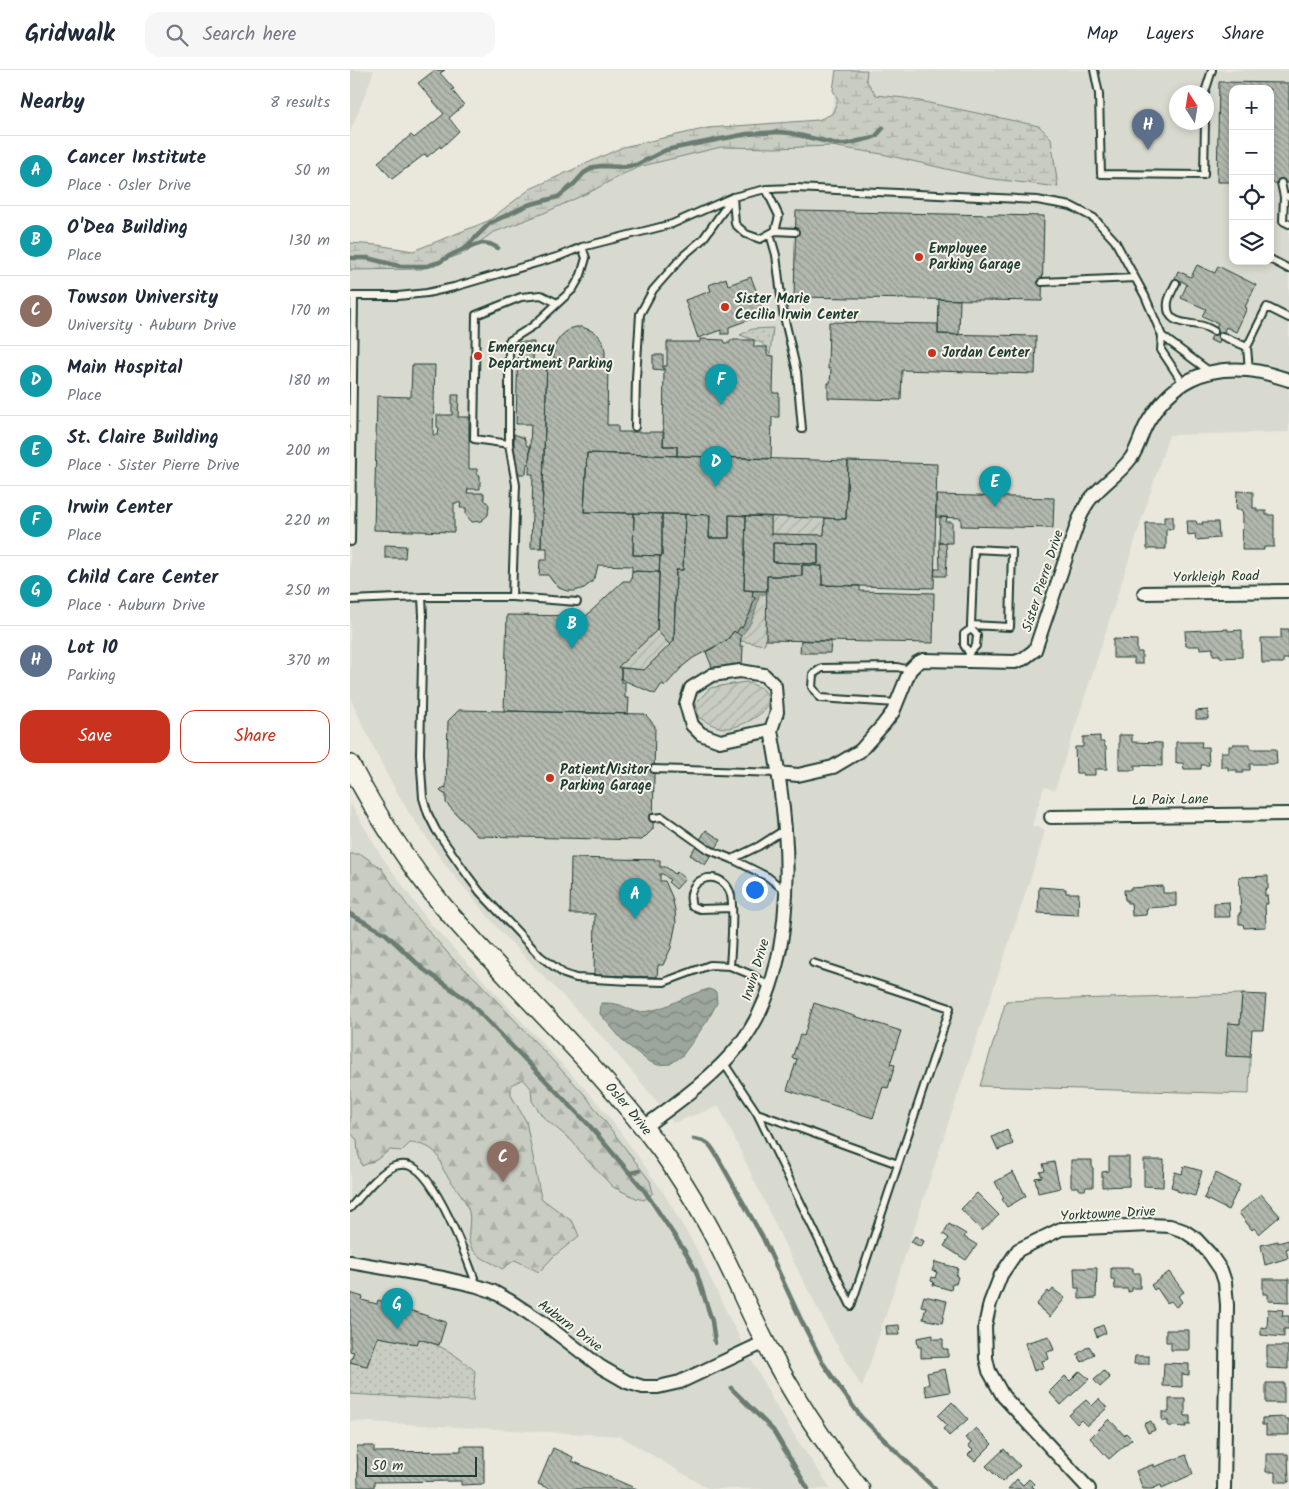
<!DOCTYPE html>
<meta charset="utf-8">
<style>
body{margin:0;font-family:Kalam,sans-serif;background:#f6f6f7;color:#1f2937}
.controls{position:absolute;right:15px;top:15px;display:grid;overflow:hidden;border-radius:10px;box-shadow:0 2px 8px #0003}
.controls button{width:45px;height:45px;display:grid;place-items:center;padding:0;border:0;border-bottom:1px solid #e0e1e3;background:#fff;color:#1f2937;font:25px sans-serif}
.compass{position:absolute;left:819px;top:15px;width:45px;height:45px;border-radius:50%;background:#fff;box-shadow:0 2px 8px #0003;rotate:348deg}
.scale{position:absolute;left:15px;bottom:12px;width:112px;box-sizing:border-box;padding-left:5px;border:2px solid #1f3d34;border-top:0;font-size:14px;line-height:18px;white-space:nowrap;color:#1f3d34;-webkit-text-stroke:4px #f7f3e8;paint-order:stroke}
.you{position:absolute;left:404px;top:819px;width:18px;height:18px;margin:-12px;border:4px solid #fff;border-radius:50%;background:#1a73e8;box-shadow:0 0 0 8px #1a73e833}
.badge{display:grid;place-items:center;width:32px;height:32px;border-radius:50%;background:#c8321e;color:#fff;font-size:16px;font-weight:700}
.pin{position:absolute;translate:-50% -41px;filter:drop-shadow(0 1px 2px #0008)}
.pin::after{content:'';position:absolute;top:26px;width:18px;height:15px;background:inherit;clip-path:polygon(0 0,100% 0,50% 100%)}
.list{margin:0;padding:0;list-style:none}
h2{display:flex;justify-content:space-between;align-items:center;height:65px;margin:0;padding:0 20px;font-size:21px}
h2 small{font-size:16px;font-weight:400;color:#747a83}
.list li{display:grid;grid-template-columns:32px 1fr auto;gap:15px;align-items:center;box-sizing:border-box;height:70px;padding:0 20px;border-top:1px solid #e0e1e3}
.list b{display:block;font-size:19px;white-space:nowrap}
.list p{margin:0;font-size:16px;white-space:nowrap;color:#747a83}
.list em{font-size:16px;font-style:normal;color:#747a83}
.actions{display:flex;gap:10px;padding:15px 20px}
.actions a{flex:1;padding:11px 0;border:1px solid #c8321e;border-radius:15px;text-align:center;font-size:18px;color:#c8321e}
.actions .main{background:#c8321e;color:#fff}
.icon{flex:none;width:28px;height:28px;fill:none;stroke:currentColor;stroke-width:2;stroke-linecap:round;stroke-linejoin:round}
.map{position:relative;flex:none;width:939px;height:1419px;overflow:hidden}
header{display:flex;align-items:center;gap:30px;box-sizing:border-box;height:70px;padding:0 25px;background:#fff;border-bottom:1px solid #e0e1e3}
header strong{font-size:24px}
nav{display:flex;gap:28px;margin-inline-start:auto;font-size:18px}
.search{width:350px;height:45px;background:#f6f6f7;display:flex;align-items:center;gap:12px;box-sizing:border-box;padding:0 18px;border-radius:15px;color:#747a83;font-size:19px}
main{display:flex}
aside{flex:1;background:#fff}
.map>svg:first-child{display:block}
.built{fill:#d9dacf;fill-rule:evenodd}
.grass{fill:#c8ccc1;stroke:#74847a}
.forest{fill:url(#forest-firs);stroke:#74847a}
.wetland{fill:url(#wetland-marsh);stroke:#74847a}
.park{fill:url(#park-dots);stroke:#74847a}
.garden{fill:url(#garden-furrows);stroke:#74847a}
.water{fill:url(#water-waves);stroke:#6a7c72}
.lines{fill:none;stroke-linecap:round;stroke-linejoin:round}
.stream{stroke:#6a7c72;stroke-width:4.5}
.building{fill:url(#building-back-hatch);stroke:#1f3d34;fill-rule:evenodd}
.lane-casing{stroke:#1f3d34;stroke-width:10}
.street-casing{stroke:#1f3d34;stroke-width:16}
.secondary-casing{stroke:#1f3d34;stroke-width:21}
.lane{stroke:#f7f3e8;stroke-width:6}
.street{stroke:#f7f3e8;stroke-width:12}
.secondary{stroke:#f7f3e8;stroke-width:18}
.poi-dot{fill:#c8321e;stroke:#f7f3e8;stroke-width:2}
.labels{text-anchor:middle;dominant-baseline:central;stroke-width:4;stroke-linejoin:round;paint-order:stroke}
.poi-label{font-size:14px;font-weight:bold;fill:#1f3d34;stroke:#f7f3e8;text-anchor:start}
.street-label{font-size:14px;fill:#1f3d34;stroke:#f7f3e8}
</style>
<header>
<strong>Gridwalk</strong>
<div class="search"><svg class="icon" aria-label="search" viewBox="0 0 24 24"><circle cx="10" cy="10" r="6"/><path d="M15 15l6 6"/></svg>Search here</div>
<nav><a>Map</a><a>Layers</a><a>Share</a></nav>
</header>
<main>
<aside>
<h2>Nearby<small>8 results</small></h2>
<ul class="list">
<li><span class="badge" style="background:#0f9aa8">A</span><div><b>Cancer Institute</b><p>Place · Osler Drive</p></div><em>50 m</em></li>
<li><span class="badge" style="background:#0f9aa8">B</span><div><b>O'Dea Building</b><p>Place</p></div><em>130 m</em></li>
<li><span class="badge" style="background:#8d6e63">C</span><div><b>Towson University</b><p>University · Auburn Drive</p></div><em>170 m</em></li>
<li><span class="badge" style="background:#0f9aa8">D</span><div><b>Main Hospital</b><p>Place</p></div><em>180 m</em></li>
<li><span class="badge" style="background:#0f9aa8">E</span><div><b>St. Claire Building</b><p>Place · Sister Pierre Drive</p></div><em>200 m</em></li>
<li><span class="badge" style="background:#0f9aa8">F</span><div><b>Irwin Center</b><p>Place</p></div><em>220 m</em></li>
<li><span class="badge" style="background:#0f9aa8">G</span><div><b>Child Care Center</b><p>Place · Auburn Drive</p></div><em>250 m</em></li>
<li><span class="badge" style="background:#5c6f8a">H</span><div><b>Lot 10</b><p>Parking</p></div><em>370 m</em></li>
</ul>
<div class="actions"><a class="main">Save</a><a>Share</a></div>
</aside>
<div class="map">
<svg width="939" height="1419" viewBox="0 0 939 1419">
<defs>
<pattern id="forest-firs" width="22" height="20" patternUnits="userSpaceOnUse" patternTransform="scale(1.25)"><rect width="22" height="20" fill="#c8ccc1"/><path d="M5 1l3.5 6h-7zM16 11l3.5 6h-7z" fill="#abb0a6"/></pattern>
<pattern id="wetland-marsh" width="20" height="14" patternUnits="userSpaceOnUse" patternTransform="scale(1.25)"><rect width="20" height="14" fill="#c8ccc1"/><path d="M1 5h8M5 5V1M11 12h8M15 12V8" fill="none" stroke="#abb0a6"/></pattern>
<pattern id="park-dots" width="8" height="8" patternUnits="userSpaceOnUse" patternTransform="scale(1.25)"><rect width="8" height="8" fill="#c8ccc1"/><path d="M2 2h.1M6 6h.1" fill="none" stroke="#abb0a6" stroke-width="1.8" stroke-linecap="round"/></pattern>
<pattern id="garden-furrows" width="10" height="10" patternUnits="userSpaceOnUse" patternTransform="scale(1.25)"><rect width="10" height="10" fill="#c8ccc1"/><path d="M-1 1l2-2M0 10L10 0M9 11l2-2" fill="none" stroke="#abb0a6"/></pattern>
<pattern id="water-waves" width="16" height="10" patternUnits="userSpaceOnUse" patternTransform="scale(1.25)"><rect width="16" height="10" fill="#9ca69c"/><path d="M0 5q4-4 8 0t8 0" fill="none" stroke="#7f8880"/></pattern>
<pattern id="building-back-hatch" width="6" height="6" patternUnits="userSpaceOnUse" patternTransform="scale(1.25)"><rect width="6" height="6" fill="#b2b8ae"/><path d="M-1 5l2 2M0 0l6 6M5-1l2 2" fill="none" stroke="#90978e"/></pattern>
</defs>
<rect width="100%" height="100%" fill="#eae8dd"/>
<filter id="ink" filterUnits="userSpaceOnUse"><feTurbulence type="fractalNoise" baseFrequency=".02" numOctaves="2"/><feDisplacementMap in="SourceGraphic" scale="10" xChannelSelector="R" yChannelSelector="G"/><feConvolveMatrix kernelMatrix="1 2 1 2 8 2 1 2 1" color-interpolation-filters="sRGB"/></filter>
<g filter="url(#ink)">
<path class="built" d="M0,0H24L18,18L0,62Z
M491,0H939V362L819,365L705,720L694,717L682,755L695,760L688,786L597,1057L512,1318L480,1263L432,1169L369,1036L323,1053L305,1029L254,969L150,861L96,796L58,741L36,703L0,628V187L68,192L344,68L474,69ZM883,19H920V191H883ZM826,22H856V52H826Z
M0,732L30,784L79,852L240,1024L260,1048L297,1099L315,1125L347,1180L384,1257L425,1334L448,1371L481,1419H359L270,1366L0,1351Z"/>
<path class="grass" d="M892,924L890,954L878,953L876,985L900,987L899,1024L630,1016L656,931Z"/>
<path class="forest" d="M0,784H11L31,798L62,842L103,889L126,909L235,1025L300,1111L303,1123L294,1130L286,1128L263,1117L237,1090L222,1071L193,1047L182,1031L181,1018L173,1009L161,1015V1025L176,1051L191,1128L223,1152L229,1166L204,1186L189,1202L165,1190L152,1199C143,1192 129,1189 123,1180C114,1169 122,1155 119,1142C115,1125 101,1114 93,1099C91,1094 89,1086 85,1082C77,1075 70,1074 60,1073L52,1081L40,1080L26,1090L12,1096L8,1083L7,1070L0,1062Z"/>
<path class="wetland" d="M486,0H517L516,10L526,25L555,28L689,56L701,68L708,117L635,108L532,84L481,76L426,78L371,77L292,96L273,104L242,121L194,143L142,163L117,182L71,199L0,200V173L27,175L63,181L138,151L180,119L273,77L358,58L468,50L482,44L488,30L483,20Z"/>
<path class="park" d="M423,258L420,284L412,273L390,265L402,259Z
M28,1267L67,1274L69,1269C95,1277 104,1283 125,1301L123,1331L0,1324V1292L17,1296Z"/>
<path class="garden" d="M421,447L475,448L474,465L421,464Z
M403,521H417L416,570L414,575L391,571L390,557L392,558L400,543L405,528L402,527Z
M307,560L320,575L294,600L268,597Z
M396,612L412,618L418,626C418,628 418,631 418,634C415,645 388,658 378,658C367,659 357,652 348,647L346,633L360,618L376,615Z"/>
<path class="water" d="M403,521H417V524H409C407,540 402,555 391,566L386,563L390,557L392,558L400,543L405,528L402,527Z
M359,919L366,922L367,933L358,950L332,986L320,994L308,995L298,991L275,973L250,944L251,933C257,933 264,933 270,935C276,937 283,942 289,942C313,942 336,924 359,919Z"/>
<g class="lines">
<path class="stream" d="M114,179L140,153L178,135L208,127L224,114L234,103L244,97L251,96L273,97L286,95L316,80L325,78L397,64L429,62L440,63L487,74H496L521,68L526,66L533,58
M0,188H17L49,196H77L90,192L99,186L114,179L132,173L140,174L148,178
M0,844L36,864L73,899L117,930L239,1055L294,1120L336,1183L346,1201L362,1251L365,1273
M344,1069C358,1071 360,1074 367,1086L413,1168L452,1252L473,1293L490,1318L511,1347L585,1419
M280,1103L289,1101
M381,1318L423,1360L458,1419"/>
</g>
<path class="building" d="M85,0H95L90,3L104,19L102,20L114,35L99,48L109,61L91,78L90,76L77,87L75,84L42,109L28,92L61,65L64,68L94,44L68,13Z
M869,12L939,13V113H920V19H883V112H867Z
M446,141L694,146L692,231L444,227Z
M847,195L865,203L868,196L906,215L895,237L897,238L886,262L876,257L868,274L860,270L868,253L852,246L856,239L831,228L837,214L825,208L828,201L841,207Z
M401,207L415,244L379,257V264H371V260L348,268L335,230L361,221L359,215L376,208L378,215Z
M589,229L610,230L609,265L588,264Z
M479,252L588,254V264L686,266L685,304L552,300L551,330L478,328V313H480L481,299H478Z
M226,257H232L240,260L248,265L253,272L255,281V293H258L257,355H268V362H314L313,376H327V386L237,383L234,442L284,443L283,485L310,486L309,502L282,501V496L248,495L246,504L242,512L234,518L225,521H217L209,518L203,512L198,505H189L190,490H197V478H191L197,292H204V277L210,267L219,259Z
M350,269L374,270L375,273H380V270H404V277H417V285L424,286L423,323H429V347H422L421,389L327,386V376H313L314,296H317V272H350Z
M168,272H184L183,291L197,292L191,478H181L183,404H179L181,354H166Z
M303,285H313V300L303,299Z
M62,295H85L83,365H88L89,358L87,357V345H102V325H109L108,347H119V399H127V405H130V419H118L117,423H134V429L139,435L138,445L131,451L122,452L116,445V438H110L111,433H104V462L24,460L27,326L61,327Z
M164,364L174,368L177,376H180L179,394H177L176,404H164Z
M237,383L498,391L496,449L379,445V468H359L360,445L234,442Z
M498,391L587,394L584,518L472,515V496L452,495V506H417V521L394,520L396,446L421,447V464L474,465L475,448L496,449ZM423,473L468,474V494L423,492Z
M887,421L903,422V438H907V441H916V445H924V477H914V480H892L893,446L892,440H886Z
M586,425L704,428L703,458L611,456V448L586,447Z
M284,443L312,444V486L283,485Z
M312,444H335L333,500H326L324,571L320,575L307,560L310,486H312Z
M335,444L360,445L359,468H379V445L396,446L394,520L403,521L402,527H405L400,543L392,558L390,557L386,563L384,561L377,570L343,588L333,596L315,616L312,614L305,624L271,609V598L294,600L324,571L326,500H333Z
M814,446H823V459H816V479H797L796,453H814Z
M590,447H597L596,452H602V473H589Z
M837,451H846L847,454H853L852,452H868L869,468L846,470L845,464L838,465Z
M423,473L468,474V494L423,492Z
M589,473H596L597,488L596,506H584L585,499H590Z
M35,475L56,476L55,488H35Z
M452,495L472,496V515L510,516V521L584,523L583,573L416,570L417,506H452Z
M282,501L309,502L307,560L268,597L271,598V612H275V628H279L278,644L154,641L157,545L236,546L273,511H281Z
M878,559V561L892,560V587L870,588V585H863V578L850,579V576H836L835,561Z
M931,559H939V589H933V593H912L911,568H931Z
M384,561L391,566L390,576H393L392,597L364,602L356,582L377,570Z
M763,569L787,570V582H792V594H784V588H763Z
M451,570L481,571L480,583H450Z
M109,640L295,644L305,656L303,759L292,770L127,766L96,733V724H94L90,721L94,717L96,718L98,651Z
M858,640V649H846V641Z
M769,665H782V672L812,673V696L785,695V700H769Z
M750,666V672H754L755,677H756L757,699H745V705H733V703H726L725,677H733V667Z
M826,672H852L851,677H858L859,695H851V699H834L833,693H826Z
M883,674H900V679H926L927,694H900V700H893V703H887V700H878V697H871V682H879V676H883Z
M356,760L371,770L355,795L340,785Z
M221,788L310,790V797H316L325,804L327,802L335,809L326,819L318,812L320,810L313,804H310V811H315L322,827L325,840L326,853L321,878L313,895H308L307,907L244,905L245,844H220Z
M918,806V819L915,820V826L917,825L918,834H915L916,857L894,858L893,854H889V843H891L889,807Z
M813,816V823H826V836L797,838L796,845L782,846L781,833H777V830H775L774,820H780V818Z
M689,817L716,819V823H729L728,845L688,843Z
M879,832L880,847H864V833Z
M892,924L916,925L913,960H902L900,987L876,986L878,953L890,954Z
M464,933L551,961L540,994L545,995L538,1018L533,1017L523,1048L437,1020L447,989L442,988L450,965L454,966Z
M657,1060L663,1074L648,1080L642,1067Z
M759,1087H779V1116L752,1117V1102L759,1101Z
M721,1090H742V1098H743V1117H736L735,1120H729V1117H721Z
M794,1090H814L813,1117L794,1116Z
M704,1092L710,1118L688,1123L685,1108L692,1107L690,1102L695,1101L693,1094Z
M834,1096L852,1101L845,1126L827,1121V1119L821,1117L825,1102L832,1104Z
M663,1102L676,1126L657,1137L652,1129L654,1128L645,1112Z
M866,1103L890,1115L878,1140L854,1128Z
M627,1123L649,1145L632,1161L611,1139Z
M911,1124L930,1146L909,1164L904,1158L902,1160L889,1143Z
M599,1154L616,1164L614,1167L627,1175L616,1190L594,1176L599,1168L593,1164Z
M565,1166L574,1171L571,1177L561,1172Z
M939,1170V1178L936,1179L938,1188L915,1195L911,1175L928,1171V1173Z
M585,1192L608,1198L606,1206L608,1207L606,1214H602L601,1220L583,1215L584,1212L581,1211L582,1207L585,1208L587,1202L582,1201Z
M724,1198H747L746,1228L729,1229V1218H725Z
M761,1198H783V1203H790V1218H782V1221L778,1222V1219H765L764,1209H761Z
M819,1202L834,1222L828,1226L832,1232L826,1237L821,1231L817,1233L807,1218L804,1220L801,1215Z
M913,1209H939V1232L918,1231V1224H913Z
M703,1219L715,1228L700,1247L686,1235L698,1221L700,1223Z
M0,1223L13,1227L12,1230L27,1234L28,1230L96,1252L89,1275L69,1269L67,1274L28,1267L17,1296L0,1292L4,1282L0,1281Z
M574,1226L597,1231L592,1253L573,1249L576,1237L571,1236Z
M918,1239L933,1240L932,1246H939V1259H934V1267L911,1265V1257L917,1258Z
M549,1255L550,1265H537L536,1256Z
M753,1255L756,1263L747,1267L744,1259Z
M816,1260H839V1280H821V1272H816Z
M583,1265V1269H593V1279H598V1287L571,1288V1277H568L567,1268Z
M699,1266L704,1280L697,1282L699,1289L692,1291L694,1297L684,1301L675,1273Z
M739,1276L744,1284L732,1292L727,1284Z
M917,1276H938V1299L917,1298Z
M785,1286H799V1294H784Z
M814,1293L839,1294V1305L832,1304V1317L813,1316Z
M595,1299L600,1322L577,1326L574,1316L579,1314L577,1303Z
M730,1301L739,1309L711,1335L699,1322L715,1306L720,1311Z
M754,1301L760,1308L750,1317L744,1310Z
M916,1313H934V1333H916Z
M749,1329L757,1338L737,1356L731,1350L727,1354L719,1345L736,1330L742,1336Z
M819,1329H835V1346H840V1355H836V1357L818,1356V1351H812V1342H819Z
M602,1332L618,1349L599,1366L593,1359L597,1355L588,1346Z
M935,1347V1349H939V1365H916V1355H912V1348Z
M759,1349L774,1365L776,1363L782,1369L759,1389L740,1368Z
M801,1351L805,1360L798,1363L794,1354Z
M626,1358L642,1374L625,1391L618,1385L623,1380L618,1376L621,1373L615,1368Z
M7,1376H24V1382L111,1381V1376H134V1414L111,1415V1411L24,1412V1417H8Z
M203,1378L223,1387L222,1391L287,1419H200L188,1414Z
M654,1379L670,1396L652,1412L636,1396Z
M916,1384H938L939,1412H925V1402H916Z
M836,1385L843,1404L812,1418L811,1415L802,1419H793L786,1401L804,1394V1397Z
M667,1409L673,1415L679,1409L684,1414L682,1416L685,1419H658Z"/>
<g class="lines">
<g class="lane-casing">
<path id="lane" d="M744,0L749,24L751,104L854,105L855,52
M855,22L862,0
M931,113L934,127
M939,126L934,127L933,151L939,154
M383,127L385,154L396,164L410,169L425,161L429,146L416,119
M425,161L445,162
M420,164L426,185L433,242L447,302L452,359
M920,189L939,199
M692,212L785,208
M826,213C823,219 819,226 818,232C815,256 839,252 853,256C857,257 861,260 864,261
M0,226H48L77,223L104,217L210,186L232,177L322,154L383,127L416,119L446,118L687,130L721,136L744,148L765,171L795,226L812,266L811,280L833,313
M812,266L859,301
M872,266L897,277
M899,300L897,277L917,237L939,248
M285,357L286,308L290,244L303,220L333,186L353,169L383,127
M159,374L124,369L126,245L171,227L191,225L207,233
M1,472L4,226
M72,527L73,546L70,684L73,728L78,744L86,760L118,806L130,822L190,886L214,904L226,908L280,911L314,912L360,895L380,896L402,905L420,917
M162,527L166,415L159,374V271L183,256L223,219L231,205L236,188L232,177
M0,530L72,527H162L227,532
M619,583L626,576L627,565L621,559
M618,591L619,583L614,575V564L621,559V555L660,557L662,481L624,479L621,555
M546,633L470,628L462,617L463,604L472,598L547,597L560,600
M304,699L427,703
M303,748L312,747L357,779L382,789L418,807L435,821
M382,789L409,776L434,760
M463,893L600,938L501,1236
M380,896C381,881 385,835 380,822C369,796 333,809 342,836L350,839L381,838
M373,992L407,1043L548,1094
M407,1043L501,1236
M0,1138C10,1127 31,1100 45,1096C49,1095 56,1094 60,1096C85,1102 118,1191 127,1216"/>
</g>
<g class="street-casing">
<path id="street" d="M794,523L939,521
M390,601L414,605L425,616L427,642L421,660L370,671L351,664L342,655L336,634L341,618L362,605Z
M427,703L448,705L483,697L510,681L533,655L543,642L560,600L567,593L573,590L665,592L673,589L685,580L728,452C731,445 734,438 738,432C750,415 769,405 781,388C789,377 791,362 799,350C822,312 854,296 898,300C912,301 926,306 939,310
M701,747L939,744
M294,1057C328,1032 364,1007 391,973C442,906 442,796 430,716C428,697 424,678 421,660
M0,1192L93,1208L127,1216L142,1221L160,1231L192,1252L251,1297L277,1312L293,1317H308L330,1312L415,1272
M739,1419L653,1326L639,1301L636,1288L635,1256L640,1233L651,1205L668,1180L711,1159L800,1155L820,1156L834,1161L846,1169L860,1184L871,1200L875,1212L877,1235L874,1419"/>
</g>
<g class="secondary-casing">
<g id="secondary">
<path id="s1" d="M0,694C26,744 57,792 93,836C164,919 246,992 311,1080C326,1101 341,1124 354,1148C377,1188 394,1231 415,1272C442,1324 474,1373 510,1419"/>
</g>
</g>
<use href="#lane" class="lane"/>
<use href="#street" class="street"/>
<use href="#secondary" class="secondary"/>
</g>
</g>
<g class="poi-dot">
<circle cx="569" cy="187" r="5"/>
<circle cx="375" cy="237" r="5"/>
<circle cx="582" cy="283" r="5"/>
<circle cx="128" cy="286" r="5"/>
<circle cx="200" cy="708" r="5"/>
</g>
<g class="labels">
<g class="poi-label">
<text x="579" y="179">Employee<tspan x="579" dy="16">Parking Garage</tspan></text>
<text x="385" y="229">Sister Marie<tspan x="385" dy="16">Cecilia Irwin Center</tspan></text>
<text x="138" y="278">Emergency<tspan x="138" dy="16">Department Parking</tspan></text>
<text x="592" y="283">Jordan Center</text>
<text x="210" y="700">Patient/Visitor<tspan x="210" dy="16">Parking Garage</tspan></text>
</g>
<g class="street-label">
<text transform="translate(866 507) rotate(-1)">Yorkleigh Road</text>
<text transform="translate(693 511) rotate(-72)">Sister Pierre Drive</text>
<text transform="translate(820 730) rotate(-1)">La Paix Lane</text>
<text transform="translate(406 900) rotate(-73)">Irwin Drive</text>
<text stroke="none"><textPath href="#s1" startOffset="445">Osler Drive</textPath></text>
<text transform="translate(758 1144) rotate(-3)">Yorktowne Drive</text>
<text transform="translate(220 1256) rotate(37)">Auburn Drive</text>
</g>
</g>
</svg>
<div class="controls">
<button>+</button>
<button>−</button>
<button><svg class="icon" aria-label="locate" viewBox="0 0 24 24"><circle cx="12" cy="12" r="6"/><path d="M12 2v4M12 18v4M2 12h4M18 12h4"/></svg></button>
<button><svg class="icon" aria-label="layers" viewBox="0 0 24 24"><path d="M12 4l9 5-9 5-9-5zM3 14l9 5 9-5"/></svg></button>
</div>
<svg class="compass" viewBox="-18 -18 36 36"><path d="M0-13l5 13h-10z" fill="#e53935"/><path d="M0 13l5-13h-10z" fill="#747a83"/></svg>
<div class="scale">50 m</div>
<div class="you"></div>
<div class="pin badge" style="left:285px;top:849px;background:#0f9aa8">A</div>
<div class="pin badge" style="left:222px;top:579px;background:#0f9aa8">B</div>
<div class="pin badge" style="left:153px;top:1112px;background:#8d6e63">C</div>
<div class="pin badge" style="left:366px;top:417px;background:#0f9aa8">D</div>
<div class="pin badge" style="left:645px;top:437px;background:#0f9aa8">E</div>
<div class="pin badge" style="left:371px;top:335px;background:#0f9aa8">F</div>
<div class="pin badge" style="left:47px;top:1259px;background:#0f9aa8">G</div>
<div class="pin badge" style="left:798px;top:80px;background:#5c6f8a">H</div>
</div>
</main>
